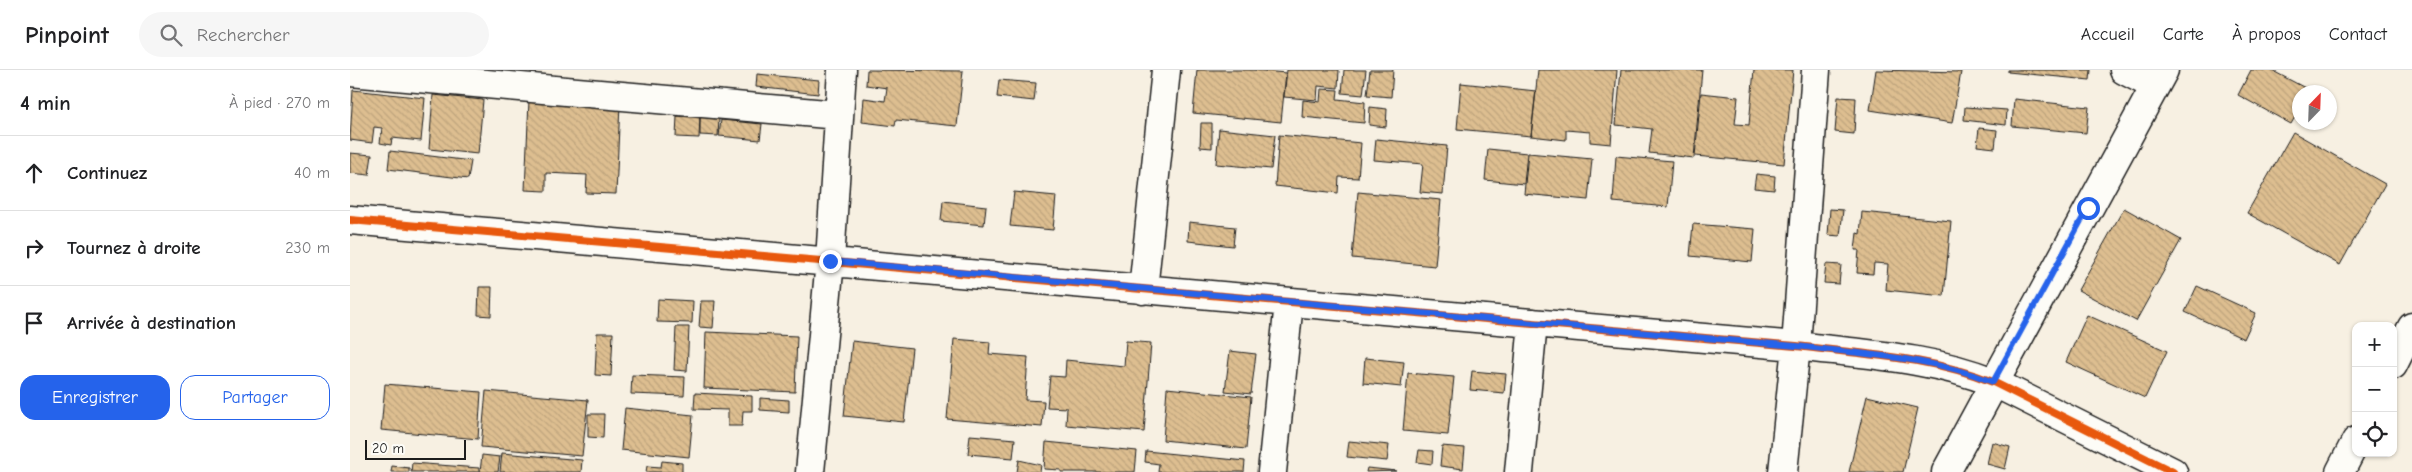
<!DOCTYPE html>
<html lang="fr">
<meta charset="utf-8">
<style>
body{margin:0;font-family:"Comic Neue",sans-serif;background:#f6f6f6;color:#202124}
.controls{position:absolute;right:15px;bottom:15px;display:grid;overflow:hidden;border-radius:10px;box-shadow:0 1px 4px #0004}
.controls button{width:45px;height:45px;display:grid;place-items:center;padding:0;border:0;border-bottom:1px solid #e0e0e0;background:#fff;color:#202124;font:25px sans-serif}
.compass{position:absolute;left:1942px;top:15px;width:45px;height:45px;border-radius:50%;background:#fff;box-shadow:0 1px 4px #0004;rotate:23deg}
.scale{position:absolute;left:15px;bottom:12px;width:101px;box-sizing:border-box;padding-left:5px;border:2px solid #1c1c1c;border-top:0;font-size:14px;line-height:18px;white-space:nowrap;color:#1c1c1c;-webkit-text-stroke:4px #fdfcf7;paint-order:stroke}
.stop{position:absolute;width:15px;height:15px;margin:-11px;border:4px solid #2563eb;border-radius:50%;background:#fff}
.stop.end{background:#2563eb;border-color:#fff;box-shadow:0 1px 5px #0008}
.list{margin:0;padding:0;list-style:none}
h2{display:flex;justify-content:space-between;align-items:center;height:65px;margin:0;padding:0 20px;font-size:21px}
h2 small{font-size:16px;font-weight:400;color:#757577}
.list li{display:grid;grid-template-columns:32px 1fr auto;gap:15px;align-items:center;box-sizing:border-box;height:75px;padding:0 20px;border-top:1px solid #e0e0e0}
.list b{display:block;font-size:19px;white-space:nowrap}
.list em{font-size:16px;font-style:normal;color:#757577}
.actions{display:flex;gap:10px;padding:15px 20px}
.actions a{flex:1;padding:11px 0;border:1px solid #2563eb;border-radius:15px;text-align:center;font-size:18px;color:#2563eb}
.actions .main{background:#2563eb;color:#fff}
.icon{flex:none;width:28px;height:28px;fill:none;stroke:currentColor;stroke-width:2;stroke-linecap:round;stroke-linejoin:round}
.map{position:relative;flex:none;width:2062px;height:402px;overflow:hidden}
header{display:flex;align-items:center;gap:30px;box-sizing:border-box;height:70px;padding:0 25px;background:#fff;border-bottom:1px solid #e0e0e0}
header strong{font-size:24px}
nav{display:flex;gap:28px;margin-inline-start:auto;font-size:18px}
.search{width:350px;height:45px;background:#f6f6f6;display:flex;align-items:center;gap:12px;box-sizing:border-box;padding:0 18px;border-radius:28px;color:#757577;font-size:19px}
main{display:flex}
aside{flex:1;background:#fff}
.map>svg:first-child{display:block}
.building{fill:url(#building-back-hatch);stroke:#1c1c1c}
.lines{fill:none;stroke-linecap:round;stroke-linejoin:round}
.minor-casing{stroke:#1c1c1c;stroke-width:31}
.minor{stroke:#fdfcf7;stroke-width:28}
.cycleway-casing{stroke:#fdfcf7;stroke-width:11}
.cycleway{stroke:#e8590c;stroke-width:8}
.route{stroke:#2563eb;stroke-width:6}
</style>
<header>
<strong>Pinpoint</strong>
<div class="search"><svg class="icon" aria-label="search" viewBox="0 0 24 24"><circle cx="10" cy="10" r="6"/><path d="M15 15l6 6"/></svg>Rechercher</div>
<nav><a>Accueil</a><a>Carte</a><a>À propos</a><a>Contact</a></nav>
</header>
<main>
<aside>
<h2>4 min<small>À pied · 270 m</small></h2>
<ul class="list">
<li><svg class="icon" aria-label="ahead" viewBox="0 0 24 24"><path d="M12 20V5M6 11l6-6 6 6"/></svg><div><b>Continuez</b></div><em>40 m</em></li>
<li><svg class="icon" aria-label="right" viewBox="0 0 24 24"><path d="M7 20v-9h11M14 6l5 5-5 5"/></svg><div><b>Tournez à droite</b></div><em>230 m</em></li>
<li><svg class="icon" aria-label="arrive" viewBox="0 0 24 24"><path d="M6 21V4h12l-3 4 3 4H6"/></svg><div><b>Arrivée à destination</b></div></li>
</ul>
<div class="actions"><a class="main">Enregistrer</a><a>Partager</a></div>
</aside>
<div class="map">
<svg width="2062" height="402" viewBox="0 0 2062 402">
<defs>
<pattern id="building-back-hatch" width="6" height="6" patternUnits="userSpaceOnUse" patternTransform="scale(1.25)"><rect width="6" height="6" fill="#ddbe90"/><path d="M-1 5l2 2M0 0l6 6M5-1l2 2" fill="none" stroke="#bda37c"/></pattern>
</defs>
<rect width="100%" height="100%" fill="#f7f0e2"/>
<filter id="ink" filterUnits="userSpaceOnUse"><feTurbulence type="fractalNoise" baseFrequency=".02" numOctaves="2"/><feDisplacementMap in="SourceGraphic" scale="10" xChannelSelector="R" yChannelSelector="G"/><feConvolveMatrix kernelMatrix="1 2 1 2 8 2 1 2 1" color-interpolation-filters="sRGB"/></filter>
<g filter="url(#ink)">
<path class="building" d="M517,0L613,1L607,56L546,50L545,56L512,52L514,28L535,31L537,18L516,15Z
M847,0H902L936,3L931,52L843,43Z
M937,0H989L988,18L968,16L967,30L934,27Z
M994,0H1016L1013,25L992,23Z
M1020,0H1043L1041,27L1017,25Z
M1188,0H1267L1261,74L1240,72V62L1216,60V70L1181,66Z
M1271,0H1352L1344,88L1299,83L1302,59L1266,55Z
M1404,0H1443L1434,94L1345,86L1351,23L1388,27L1385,54L1399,55Z
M1526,0L1611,2L1602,53L1520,40Z
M1658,0H1741L1740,10L1658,2Z
M1901,0H1921L1959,20L1958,22H1950V38L1941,54L1888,25Z
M407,4L469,10L468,24L406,17Z
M649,10L686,13L684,31L647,27Z
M1111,13L1186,21L1181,66L1107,59Z
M971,19L988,20L987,29L1015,32L1014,53L952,47L953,30L970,32Z
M3,20L75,28L71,71L42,68L41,75L30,73L32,58L24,57L22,73L0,70Z
M83,25L133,30L128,84L79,79Z
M1488,27L1506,28L1504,64L1485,62Z
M1664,29L1739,37L1736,63L1662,56Z
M179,30L270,34L266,124L236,123L237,105L196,103V121L175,120Z
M1020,37L1037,39L1036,57L1019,55Z
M1615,37L1657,40L1656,55L1614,50Z
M327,46L350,47L349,68L326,67Z
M350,47L369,48L368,66L350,65Z
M371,50L412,54L410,70L369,66Z
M851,53H862V78L850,77Z
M1629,58L1647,60L1645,78L1627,76Z
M869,59L925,65L921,99L866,94Z
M1943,62L2035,114L1990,195L1897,143Z
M929,65L1011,73L1008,108L989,107L988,123L925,116Z
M1026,69L1097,76L1093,124L1070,122L1073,94L1024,90Z
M1138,79L1177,83L1174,114L1135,110Z
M40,81L121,91L118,109L38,99Z
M0,83L22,85L19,105L0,103Z
M1178,83L1242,89L1238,130L1174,124Z
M1266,86L1322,91L1318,137L1263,132Z
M1406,104L1425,106L1424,120L1404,118Z
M664,122L706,126L703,160L660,156Z
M1008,122L1091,130L1085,196L1002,188Z
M593,131L636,136L634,155L591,151Z
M1774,138L1831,170L1786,251L1728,220Z
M1480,139L1493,140L1490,166L1478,165Z
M1512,142L1601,151L1594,226L1536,220L1538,194L1524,193L1523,204L1507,203L1509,180H1505L1507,163L1510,164Z
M839,152L885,157L883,176L838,171Z
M1343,154L1405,159L1402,192L1340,186Z
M1476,194L1491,195L1489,214L1474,213Z
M1847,216L1906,243L1894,269L1835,242Z
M129,217H142L141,246L128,245Z
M308,229L343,231L342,253L307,252Z
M351,231H365L363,258L349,257Z
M1737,245L1817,281L1795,328L1716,292Z
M326,257H339L337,301L324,300Z
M356,262L447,266L445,322L354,318Z
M247,263H263L261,306L245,305Z
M604,269L640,272L639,284L678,287L675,330L694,331L692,357L597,349Z
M502,271L562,278L554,352L494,346Z
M776,271L801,273L794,362L716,355L717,338L697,337L700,306L715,307L716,290L774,296Z
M880,281L906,284L901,324L875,321Z
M1015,288L1054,292L1051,317L1013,313Z
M1122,301L1156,304L1154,323L1120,320Z
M1058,303L1104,307L1098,365L1053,361Z
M282,305L335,307L334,326L281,324Z
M35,314L131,322L128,369L31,360Z
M817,318L901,327L896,379L813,370Z
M136,321L238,330L232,386L131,377Z
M345,323L402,326V341H393L392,356H378V340L344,339Z
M1517,326L1568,338L1553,402H1499Z
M410,328L439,330V342L410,340Z
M275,338L343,345L339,387L271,380Z
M238,344H254L253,368L238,367Z
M620,365L665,369L663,388L618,384Z
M999,371L1039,375L1037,391L997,387Z
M696,372L787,381L785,402H711V400L694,399Z
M1642,372L1660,377L1655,399L1637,394Z
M1092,376L1115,378L1113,399L1090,396Z
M1069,380L1083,381L1082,394L1067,392Z
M796,381L895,391L894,402H808L809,394L795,392Z
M152,383L232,390L231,402H150Z
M132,385L150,387L148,402H130Z
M669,390L691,395L690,402H667Z
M312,391L332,393V402H296L297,396L311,397Z
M62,393L129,398V402H61Z
M42,396L59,398V402H41Z
M1017,398L1047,401L1016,402Z"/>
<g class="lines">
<g class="minor-casing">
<path id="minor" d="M1774,0L1805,16
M0,2L488,45
M0,150L1446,276C1512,284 1581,287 1643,312L1823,402
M793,220L816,0
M2043,295L2062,257
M460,402L480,191L492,0
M922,402L939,232
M1169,402L1183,253
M1433,402L1446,276L1466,0
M1596,402L1814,0
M1990,402L2006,371"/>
</g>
<use href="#minor" class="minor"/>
<g class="cycleway-casing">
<path id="cycleway" d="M0,150L1446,276C1512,284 1581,287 1643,312L1823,402"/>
</g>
<use href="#cycleway" class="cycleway"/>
</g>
</g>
<g class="lines" filter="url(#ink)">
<path class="route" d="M480,191L1446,276C1512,284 1581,287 1643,312L1738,138"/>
</g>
</svg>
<div class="controls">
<button>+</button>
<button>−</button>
<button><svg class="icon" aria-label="locate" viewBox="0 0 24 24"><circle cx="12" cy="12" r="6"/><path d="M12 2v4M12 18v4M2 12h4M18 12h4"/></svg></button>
</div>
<svg class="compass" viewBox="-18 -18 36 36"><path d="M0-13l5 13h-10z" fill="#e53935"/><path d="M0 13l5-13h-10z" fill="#757577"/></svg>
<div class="scale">20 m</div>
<div class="stop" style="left:1738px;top:138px"></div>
<div class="stop end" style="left:480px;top:191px"></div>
</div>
</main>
